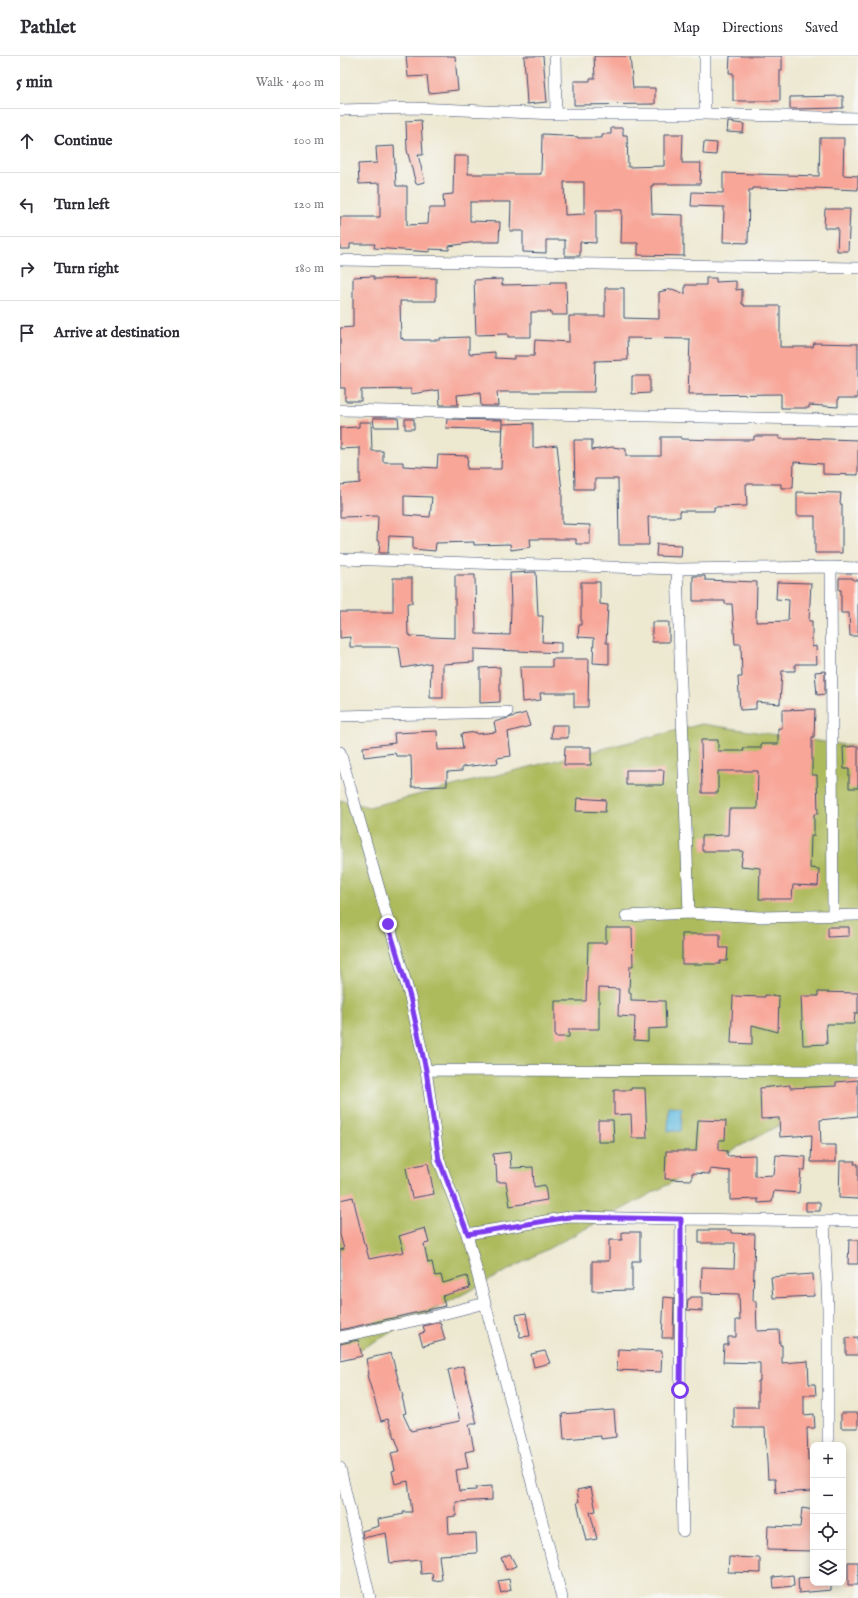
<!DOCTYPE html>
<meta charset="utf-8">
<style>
body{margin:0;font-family:"IM FELL English",serif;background:#f7f7f7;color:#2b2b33}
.controls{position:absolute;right:12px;bottom:12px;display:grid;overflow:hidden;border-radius:8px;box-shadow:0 2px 10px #0003}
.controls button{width:36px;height:36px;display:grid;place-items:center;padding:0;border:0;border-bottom:1px solid #e1e1e2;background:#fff;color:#2b2b33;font:20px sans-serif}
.stop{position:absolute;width:12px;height:12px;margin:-9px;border:3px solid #7c3aed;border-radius:50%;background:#fff}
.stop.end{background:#7c3aed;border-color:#fff;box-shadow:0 1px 4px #0008}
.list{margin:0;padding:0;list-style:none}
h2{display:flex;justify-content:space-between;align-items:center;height:52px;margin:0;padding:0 16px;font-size:17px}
h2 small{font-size:13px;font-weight:400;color:#7c7c81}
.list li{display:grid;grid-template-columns:26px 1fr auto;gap:12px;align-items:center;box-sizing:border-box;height:64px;padding:0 16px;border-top:1px solid #e1e1e2}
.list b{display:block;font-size:15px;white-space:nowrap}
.list em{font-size:13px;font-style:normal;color:#7c7c81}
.icon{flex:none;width:22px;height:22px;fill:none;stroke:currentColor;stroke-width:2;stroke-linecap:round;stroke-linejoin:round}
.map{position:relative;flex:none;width:518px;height:1542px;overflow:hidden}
header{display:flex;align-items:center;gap:24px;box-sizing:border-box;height:56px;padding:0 20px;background:#fff;border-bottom:1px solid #e1e1e2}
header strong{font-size:19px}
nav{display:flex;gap:22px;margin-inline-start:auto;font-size:14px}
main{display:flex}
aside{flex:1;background:#fff}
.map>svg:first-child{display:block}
.green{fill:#aebb5d;stroke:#64755e}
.water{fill:#64bce1;stroke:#4076a0}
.building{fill:#f8a698;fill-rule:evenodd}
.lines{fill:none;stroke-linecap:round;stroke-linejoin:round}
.minor-casing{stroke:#3a4b6f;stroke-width:12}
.minor{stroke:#fff;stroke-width:11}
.route{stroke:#7c3aed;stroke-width:5}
</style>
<header>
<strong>Pathlet</strong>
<nav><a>Map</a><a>Directions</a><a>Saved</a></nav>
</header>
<main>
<aside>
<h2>5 min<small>Walk · 400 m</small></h2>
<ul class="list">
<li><svg class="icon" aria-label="ahead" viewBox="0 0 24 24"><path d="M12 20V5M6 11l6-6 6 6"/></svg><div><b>Continue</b></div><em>100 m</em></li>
<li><svg class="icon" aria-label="left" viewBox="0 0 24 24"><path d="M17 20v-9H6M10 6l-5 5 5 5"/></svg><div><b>Turn left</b></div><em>120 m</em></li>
<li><svg class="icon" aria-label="right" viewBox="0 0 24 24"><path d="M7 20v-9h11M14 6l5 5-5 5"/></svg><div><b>Turn right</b></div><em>180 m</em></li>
<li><svg class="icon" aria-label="arrive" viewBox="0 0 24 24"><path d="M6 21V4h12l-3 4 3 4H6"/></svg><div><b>Arrive at destination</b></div></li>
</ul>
</aside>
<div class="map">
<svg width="518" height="1542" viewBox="0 0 518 1542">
<rect width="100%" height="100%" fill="#f6f6f2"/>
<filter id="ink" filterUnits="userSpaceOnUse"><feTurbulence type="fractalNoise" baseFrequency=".025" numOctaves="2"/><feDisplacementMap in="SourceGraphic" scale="8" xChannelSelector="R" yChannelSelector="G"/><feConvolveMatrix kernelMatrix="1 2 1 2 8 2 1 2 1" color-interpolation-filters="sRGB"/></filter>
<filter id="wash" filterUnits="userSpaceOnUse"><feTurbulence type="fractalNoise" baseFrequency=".012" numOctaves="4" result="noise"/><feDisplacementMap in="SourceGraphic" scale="16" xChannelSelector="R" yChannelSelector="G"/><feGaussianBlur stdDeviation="0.9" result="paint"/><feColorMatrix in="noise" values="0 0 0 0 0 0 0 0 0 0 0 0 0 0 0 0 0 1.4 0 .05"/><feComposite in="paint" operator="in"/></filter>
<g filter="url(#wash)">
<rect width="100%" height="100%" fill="#ede8d0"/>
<path class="green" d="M362,668L518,691V1027L0,1304V744L29,751Z"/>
<path class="water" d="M329,1051L342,1052L341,1075H328Z"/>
<g id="blocks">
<path class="building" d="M66,0H115L118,34L89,37L87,20L68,21Z
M184,0H203L207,46L187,48Z
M254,0H290L293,32H315V48L234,49V25H250V22H255Z
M390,0H442V14H440V45H393V17H389Z
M503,40V52L450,53V41Z
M81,64L83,99H78L85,126L76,128L67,94L66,65Z
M388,66L404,68L403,77L387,76Z
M271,72H283V79H287L288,111L324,110V78H343L342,107H361L360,128H313V130H311L312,158L343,159V189H344V200L298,199V187H281L282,154H256V187L240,186V200H225V184H206V197L183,196V175H170L171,146H130V165L160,166L159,186H136L109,190V194L90,193V196L34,192L35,188H10V193H0V161H40V127L19,128L18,108L37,107L36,91L54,90L56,130H67V169L88,168L89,152H104L103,139L113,138L114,100H128V118H201L202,78L223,79V80L238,81V82H262V78H271ZM224,126H244V158L225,159Z
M480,82H504L503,119L518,120V134L475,132V133L413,132V134H409L408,187L383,186L384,151L351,150L352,136L383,137V117L479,120Z
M364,86L377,87L376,99L363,98Z
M485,153H510L508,195H497L498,172H484Z
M34,220V223L96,222V245H60L61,283L63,282V284H100V282L129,281V298L155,296V302L174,303V300H194L195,284L229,286V260H265V232H284V262L319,263V236L332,233L345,238V229H366V222H376V226L396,225V234L402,233V248H404V250H440V291H473L474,287L518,288V342H498V351L469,349V352H441V338L348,339L350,283L287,282L288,304L255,305L254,336H157L158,350H141L140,337L117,339L118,349H100L99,334L71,338V333L21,334V345H5V332H0V272L13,271V221Z
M162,223V229L211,228V226H226L227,259H211V256H191V281H168V278L136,279L134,224Z
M292,320H310V337L292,338Z
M33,362H58L59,371H34Z
M65,363H74V373H65Z
M107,363L162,364V374L106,372Z
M19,366H31L32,395H43V406H63V410L97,412L98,399L128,400L127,413H161L163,368L193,367V392L217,389L222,435V468L250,469V488H236V483H190L191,491L171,494L170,488L134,489V486L96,487L95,495L73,493V481L49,480L48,497H39L40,485H37L38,460L0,461V429L20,427V392L0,393V372L19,371ZM64,440L92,441L90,461L64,459Z
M414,380H439V383H458V382L518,384V419L483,418V408L454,406L453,432H441V428H406L407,450L374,451V455H340V461H308L309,489H279L278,423H255V433H235L234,384H252V394L273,391L286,393V400H321V381H341V383L376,384H414Z
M457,436L501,437L500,448H502V497H475V460H457Z
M317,488L342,489L341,501L316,500Z
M196,516L198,560H203L202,586L221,587V597L134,593V606L103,608V642H90L91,607L62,612L59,591H10V581L0,582V556H53V522H72V547H67L68,578H70V580L115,582V519H135L136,578L170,579L171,553L170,517Z
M353,520H365V524L417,526L416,566L448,565L449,544L436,543L437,526L471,527L469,565H472V591L476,590L477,608H455V615H442L440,648L416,646V653L400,654L398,621H402L401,588H395L392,548H385V545H353Z
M499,522H513V524H518V580H510L509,557H501V534H499Z
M241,526H260V548L268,549L266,587H269V608L253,607L254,582L238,581L239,569H241Z
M312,566H329V586H312Z
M212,603H249L248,651H234V637H200L201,644L182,646L180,611H212Z
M160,611V646L140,647V612Z
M485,615V638L477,639L475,616Z
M475,653L474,681H472V719H477L478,758H474V780H471L470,812L479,813L478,830L453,829L452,843H419L420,812L401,810L403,795H362V780L388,779L389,753H417L418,715H378V737H362L361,684H378V695H404L403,692H421V688H438V672H442V654Z
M186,657L190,670L168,676L171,700L157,702L158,707L122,711V715L107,716V730L72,731L71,700H56L55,697L24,701L23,691L55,687L54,677L97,675L98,694L123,693L121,678L136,676L137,678L156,676L154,666Z
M212,669H228V682H211Z
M518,690V732H509V713H504L503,691Z
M225,691H251V709H224Z
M286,714H324L323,729H286Z
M237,742L266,744L265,756L236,755Z
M488,871H509V880L488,881Z
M266,872H292L293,910H290L289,937H291V944L325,945L326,972L308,973V985L294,984L295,961L278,960L279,933L259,932V973H229V981H215V945H246L248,887H266Z
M342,878H380V892H388L387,905H380V908H342Z
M478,936L518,937V957H515L514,968H486L487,988L463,989L461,940H478Z
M425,939L439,940L438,976L412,969V988L391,987L393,940L425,941Z
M518,1024V1060L480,1064L481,1089H496V1106H471L472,1079L440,1081L439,1062L421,1063L420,1032L450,1029V1032L496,1030V1026Z
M291,1032H305L307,1082H292L291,1058L274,1059V1034H291Z
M258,1064H273L274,1086H258Z
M358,1064L386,1065L385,1084H379V1094L387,1095V1100L415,1099V1120L434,1119L436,1099L466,1101L465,1114H461L459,1137L434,1135L432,1146L418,1147V1143L390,1144V1115L370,1113V1118L352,1117V1124L325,1123L326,1095H356Z
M170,1096L171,1112L193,1111L194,1131L205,1129L207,1144L170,1150L166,1126H157L156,1109H154L153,1098Z
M500,1105H515L514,1108H518V1143L499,1142Z
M88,1107L94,1138L72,1142L66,1112Z
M13,1141L24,1188H25L29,1203L64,1196L59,1180L85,1172L89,1187L84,1188L88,1207L92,1206L95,1220L101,1219L103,1227L127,1220L130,1232L102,1240L105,1250L0,1274V1194L4,1193L0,1179V1144Z
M466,1146H480V1155H466Z
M359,1174H391V1177L415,1178L413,1245H416L417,1275L439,1274L440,1289H442V1307L468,1305L469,1328H475L476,1339H464V1359L474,1358L475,1372H467L468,1405H473V1435L436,1437L435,1423H428L425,1372H394V1351H418V1325H420V1307L383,1306L384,1289H388V1281H396V1264H400L399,1238L361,1237L362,1211L394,1212L395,1187H359Z
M282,1176H300V1205H292V1234L252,1235V1205H269V1184H282Z
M509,1184H518V1208H508Z
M473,1218L474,1240L433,1242L431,1221Z
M324,1241L334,1242L333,1282H322Z
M351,1241H362V1255L347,1254L348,1243H350Z
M186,1257L190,1280L180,1281L176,1259Z
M100,1266L105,1284L83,1290L79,1278L85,1276L83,1270Z
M518,1281V1299H506V1282Z
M18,1284L22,1300L0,1305V1288Z
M278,1293L322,1295L321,1316L277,1314Z
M205,1295L210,1307L194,1311L191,1298Z
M51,1297L63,1341H62L66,1357L63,1358L71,1375L120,1365L108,1314L123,1310L137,1368H129L134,1394L125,1396L128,1412L116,1414L119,1435L136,1434V1431L152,1430V1444L116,1446V1460L108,1461L109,1478L136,1477L137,1497L99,1499L102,1524L93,1525L92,1517L81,1518L80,1504L50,1507L46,1477L23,1482L22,1475L39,1470L38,1463L64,1458L63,1456H72L68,1425L55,1428L52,1415L55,1414L51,1397L60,1395L48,1363L41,1365L27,1319H29L26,1303Z
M274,1354L276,1381L261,1383V1380L224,1383L222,1358Z
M501,1357H518V1372H501Z
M251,1431L256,1455L250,1456L257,1483L246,1485L237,1446H239L237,1434Z
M462,1452L473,1454V1495L427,1494L428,1470L460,1471Z
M170,1498L176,1510L166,1514L161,1502Z
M389,1501L420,1502V1517L388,1516Z
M508,1506H518V1529H508Z
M453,1519L454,1530L434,1532L433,1521Z
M473,1521V1527H491V1534L459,1537L458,1522Z
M169,1523L171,1534L161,1537L158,1525Z"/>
</g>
</g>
<g filter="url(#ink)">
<use href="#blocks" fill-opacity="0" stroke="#3a4b6f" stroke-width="1"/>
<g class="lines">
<g class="minor-casing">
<path id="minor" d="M215,0L216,58
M365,0V58
M0,54L74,52L216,58H365L518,62
M0,204L518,212
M0,354L518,364
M0,503L337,513L491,511L518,512
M491,511L493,858
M337,513L349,857
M0,660L167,656
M0,696L70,941L86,1014L99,1104L127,1178L222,1542
M286,860L349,857L420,861L518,859
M86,1014L518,1015
M127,1178L229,1161L341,1163
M0,1281L91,1261L145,1247
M488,1389V1252L484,1165H518
M0,1412L30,1542
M343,1475L340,1334L341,1163L484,1165"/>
</g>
<use href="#minor" class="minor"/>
</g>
</g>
<g class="lines" filter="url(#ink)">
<path class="route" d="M48,868L70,941L86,1014L99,1104L128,1178L229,1161L341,1163V1246L340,1334"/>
</g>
</svg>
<div class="controls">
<button>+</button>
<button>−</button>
<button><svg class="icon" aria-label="locate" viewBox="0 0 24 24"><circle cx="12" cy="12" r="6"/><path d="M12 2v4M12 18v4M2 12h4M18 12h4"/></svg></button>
<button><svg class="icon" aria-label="layers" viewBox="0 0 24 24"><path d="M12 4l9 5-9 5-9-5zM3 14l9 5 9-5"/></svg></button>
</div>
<div class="stop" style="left:340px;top:1334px"></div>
<div class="stop end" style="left:48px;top:868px"></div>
</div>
</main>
